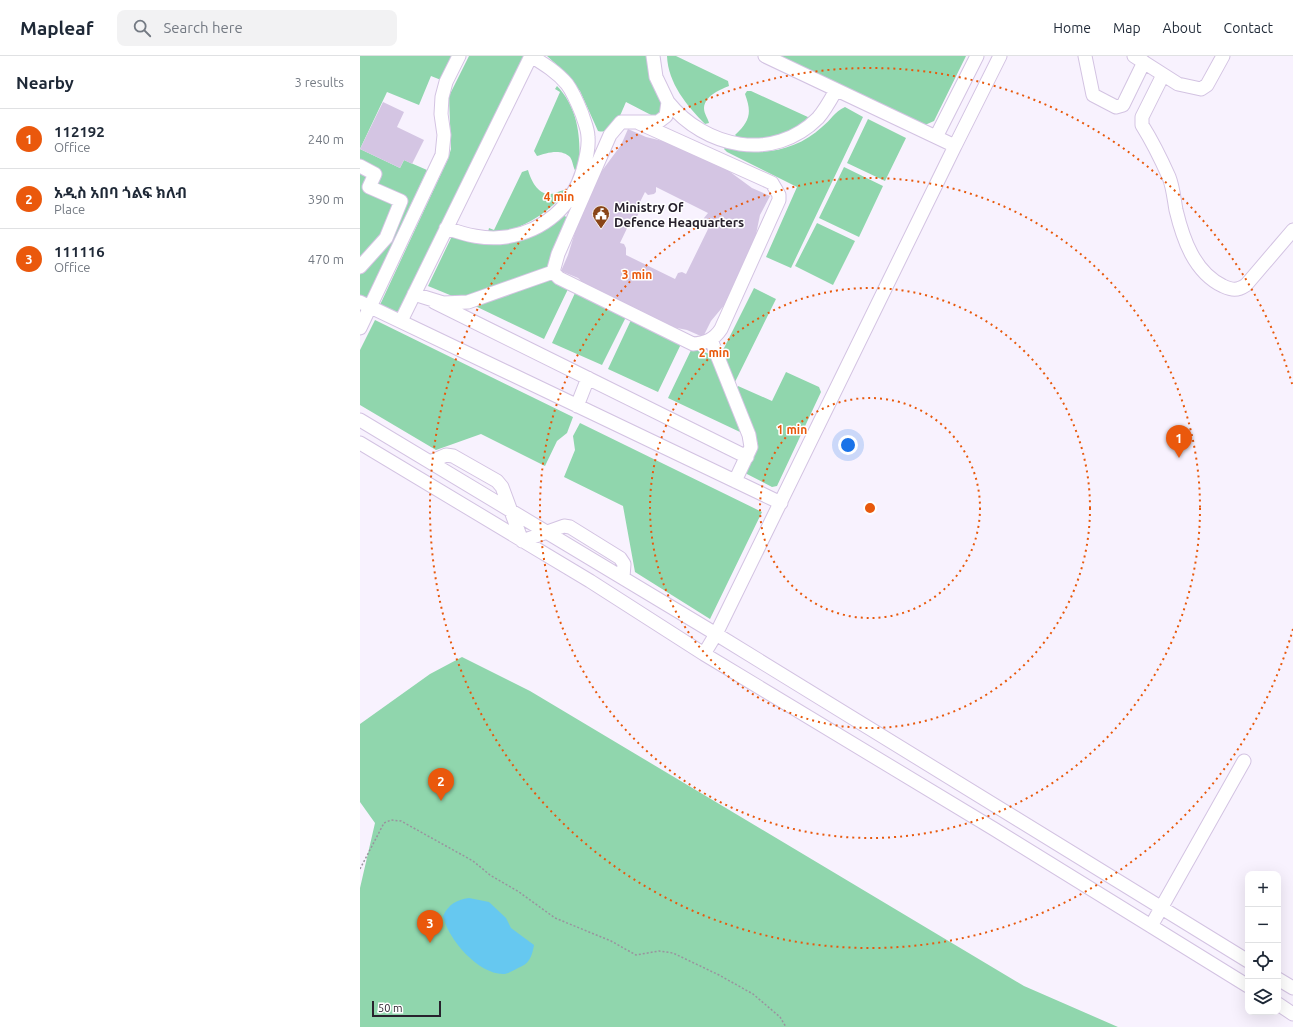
<!DOCTYPE html>
<meta charset="utf-8">
<style>
body{margin:0;font-family:Ubuntu,"Noto Sans Ethiopic",sans-serif;background:#f2f2f3;color:#1f2937}
.controls{position:absolute;right:12px;bottom:12px;display:grid;overflow:hidden;border-radius:8px;box-shadow:0 4px 16px #0002}
.controls button{width:36px;height:36px;display:grid;place-items:center;padding:0;border:0;border-bottom:1px solid #e0e1e3;background:#fff;color:#1f2937;font:20px sans-serif}
.scale{position:absolute;left:12px;bottom:10px;width:69px;box-sizing:border-box;padding-left:4px;border:2px solid #28222d;border-top:0;font-size:11px;line-height:14px;white-space:nowrap;color:#28222d;-webkit-text-stroke:3px #fff;paint-order:stroke}
.you{position:absolute;left:488px;top:389px;width:14px;height:14px;margin:-10px;border:3px solid #fff;border-radius:50%;background:#1a73e8;box-shadow:0 0 0 6px #1a73e833}
.badge{display:grid;place-items:center;width:26px;height:26px;border-radius:50%;background:#ea580c;color:#fff;font-size:13px;font-weight:700}
.pin{position:absolute;translate:-50% -33px;filter:drop-shadow(0 1px 2px #0008)}
.pin::after{content:'';position:absolute;top:21px;width:14px;height:12px;background:inherit;clip-path:polygon(0 0,100% 0,50% 100%)}
.list{margin:0;padding:0;list-style:none}
h2{display:flex;justify-content:space-between;align-items:center;height:52px;margin:0;padding:0 16px;font-size:17px}
h2 small{font-size:13px;font-weight:400;color:#747a83}
.list li{display:grid;grid-template-columns:26px 1fr auto;gap:12px;align-items:center;box-sizing:border-box;height:60px;padding:0 16px;border-top:1px solid #e0e1e3}
.list b{display:block;font-size:15px;white-space:nowrap}
.list p{margin:0;font-size:13px;white-space:nowrap;color:#747a83}
.list em{font-size:13px;font-style:normal;color:#747a83}
.icon{flex:none;width:22px;height:22px;fill:none;stroke:currentColor;stroke-width:2;stroke-linecap:round;stroke-linejoin:round}
.map{position:relative;flex:none;width:933px;height:971px;overflow:hidden}
header{display:flex;align-items:center;gap:24px;box-sizing:border-box;height:56px;padding:0 20px;background:#fff;border-bottom:1px solid #e0e1e3}
header strong{font-size:19px}
nav{display:flex;gap:22px;margin-inline-start:auto;font-size:14px}
.search{width:280px;height:36px;background:#f2f2f3;display:flex;align-items:center;gap:10px;box-sizing:border-box;padding:0 14px;border-radius:8px;color:#747a83;font-size:15px}
main{display:flex}
aside{flex:1;background:#fff}
.map>svg:first-child{display:block}
.green{fill:#90d6ad}
.water{fill:#66c8f0}
.building{fill:#d4c5e3;fill-rule:evenodd}
.lines{fill:none;stroke-linecap:round;stroke-linejoin:round}
.minor-casing{stroke:#d3c3e2;stroke-width:15}
.path{stroke:#99939e;stroke-width:1.5;stroke-dasharray:2 2;stroke-linecap:butt}
.minor{stroke:#fff;stroke-width:13}
.ring{fill:none;stroke:#e8590c;stroke-width:2;stroke-dasharray:2 4}
.labels{text-anchor:middle;dominant-baseline:central;stroke-width:3;stroke-linejoin:round;paint-order:stroke}
.poi-label{font-size:13px;font-weight:bold;fill:#28222d;stroke:#fff;text-anchor:start}
.centre{fill:#e8590c;stroke:#fff;stroke-width:2}
.ring-label{font-size:12px;text-anchor:middle;font-weight:bold;fill:#e8590c;stroke:#fff;stroke-width:3;stroke-linejoin:round;paint-order:stroke}
</style>
<header>
<strong>Mapleaf</strong>
<div class="search"><svg class="icon" aria-label="search" viewBox="0 0 24 24"><circle cx="10" cy="10" r="6"/><path d="M15 15l6 6"/></svg>Search here</div>
<nav><a>Home</a><a>Map</a><a>About</a><a>Contact</a></nav>
</header>
<main>
<aside>
<h2>Nearby<small>3 results</small></h2>
<ul class="list">
<li><span class="badge">1</span><div><b>112192</b><p>Office</p></div><em>240 m</em></li>
<li><span class="badge">2</span><div><b>አዲስ አበባ ጎልፍ ክለብ</b><p>Place</p></div><em>390 m</em></li>
<li><span class="badge">3</span><div><b>111116</b><p>Office</p></div><em>470 m</em></li>
</ul>
</aside>
<div class="map">
<svg width="933" height="971" viewBox="0 0 933 971">
<rect width="100%" height="100%" fill="#f8f2fe"/>
<path class="green" d="M0,0H92L81,24L71,20L59,49L27,36L0,93L40,112L44,104L67,114L0,257Z
M109,0H165L41,255L36,259L19,251L88,103L91,93L89,40Z
M187,0H291L303,49L297,60H293L266,46C260,59 255,79 238,75L220,35L206,17Z
M307,0H316L368,25L369,30C359,34 345,40 344,52C344,58 348,62 349,67L345,68C327,50 308,27 307,0Z
M418,0H606L574,65L565,69Z
M197,30C219,53 221,83 219,114L216,116C213,112 213,105 210,101C201,92 186,97 177,100L174,95L200,36L195,33Z
M387,35H391L450,62L453,57L456,59C426,78 413,86 377,81L375,79C390,65 392,57 385,38Z
M485,51L503,61L431,212L406,201L437,131L367,96L364,93L366,90C399,102 436,95 462,71C471,64 474,56 485,51Z
M508,63L546,82L525,125L487,107Z
M484,111L523,130L499,181L459,162Z
M168,114C171,124 177,138 190,138C196,138 200,134 205,134L206,137C184,159 160,177 128,176L129,172L134,174L162,116Z
M202,159L209,162L185,215L102,244L68,230L92,180L124,187Z
M457,167L495,185L473,229L435,210Z
M188,222L209,231L184,283L111,248Z
M394,232L416,243L374,328L361,298Z
M215,237L266,261L242,309L192,287Z
M15,264L213,361L207,377L197,385L185,410L121,378L76,394L0,349V294Z
M271,264L321,288L298,336L248,313Z
M333,290L353,300L380,376L308,342Z
M426,316L459,331L461,336L417,430L412,431L385,417L394,399L398,388L376,335L378,330L412,345Z
M220,367L402,456L350,563L275,516L263,450L204,421L215,394L213,380Z
M102,601L170,635L664,930L758,971H0V832L15,767L0,746V668L70,618Z"/>
<path class="water" d="M109,842L129,846L146,862L151,872L174,889C172,901 169,908 158,912C154,914 148,918 143,918C118,918 88,883 83,860C89,848 96,844 109,842Z"/>
<path class="building" d="M23,46L44,56L37,71L64,84L52,108L44,104L40,112L0,93Z
M268,73L286,81L307,86L362,110L392,132L410,140L400,159L394,188L366,247L351,265L343,281L327,274L307,270L234,237L218,222L201,215L208,199L223,150L233,127L261,89ZM296,131L348,157L344,162L346,168L350,169L326,218L322,216L318,217L315,223L266,199V192L264,188L260,187L270,166L274,168L281,151L278,150L285,136L288,139L294,138L296,136Z"/>
<g class="lines">
<g class="minor-casing">
<path id="minor" d="M293,0L296,21L308,46
M725,0L733,39L756,51L763,49L784,6
M774,0L818,28L841,33L847,29L863,0
M803,19L782,61V69C792,85 801,103 809,121C813,131 814,143 816,154C823,183 834,216 863,230C872,234 877,235 886,229L933,174
M279,67L412,127L419,139V144L361,273C354,284 345,287 333,288L199,222L193,216L198,198L250,79L261,66H298L306,60L308,46C345,92 413,107 458,62C465,54 471,43 476,34
M576,81L617,0
M595,90L640,0
M0,110L15,118L9,131L41,145L26,182L0,211
M54,238L83,247L108,246L193,216
M0,246L421,447
M74,246L387,401
M41,265L171,0C184,8 197,16 207,28C213,36 218,48 222,58C224,65 228,73 228,81C229,92 226,103 223,114C212,151 184,175 146,181C125,184 106,179 86,172
M0,272L82,99L84,79L81,58L82,41L86,26L99,0
M351,284L389,379L391,391L375,425
M217,350L228,322
M0,364L356,578L888,905
M0,387L230,525L344,598L634,773L888,930
M70,406L86,399L93,400L137,425L142,431L162,485L204,470L210,471L260,502L264,508L263,521
M344,598L356,578L595,90L405,0
M791,870L884,705
M918,923L933,932
M918,948L933,958"/>
</g>
<path class="path" d="M0,813L24,767L31,764L41,765L113,805L130,819L159,836L195,862L251,885L276,899L299,895L313,897L359,919L393,938L420,961L426,971"/>
<use href="#minor" class="minor"/>
</g>
<g class="ring">
<circle cx="510" cy="452" r="110"/>
<circle cx="510" cy="452" r="220"/>
<circle cx="510" cy="452" r="330"/>
<path d="M933 573A440 440 0 1 1 933 331"/>
</g>
<defs>
<g id="civic-pin" transform="scale(0.9)"><path d="M0 17L-7.5 6A9.5 9.5 0 1 1 7.5 6Z" fill="#894518" stroke="#fff"/><path d="M-.6-6.5H3V-4.5H.6V-3L4-1V1h2V6H-6V1h2V-1L-.6-3ZM-1.2 2.5V6h2.4V2.5Z" fill="#fff"/></g>
</defs>
<g fill-rule="evenodd">
<use href="#civic-pin" x="241" y="158"/>
</g>
<g class="labels">
<g class="poi-label">
<text x="254" y="151">Ministry Of<tspan x="254" dy="15">Defence Heaquarters</tspan></text>
</g>
</g>
<circle cx="510" cy="452" r="6" class="centre"/>
<g class="ring-label">
<text x="199" y="145">4 min</text>
<text x="277" y="223">3 min</text>
<text x="354" y="301">2 min</text>
<text x="432" y="378">1 min</text>
</g>
</svg>
<div class="controls">
<button>+</button>
<button>−</button>
<button><svg class="icon" aria-label="locate" viewBox="0 0 24 24"><circle cx="12" cy="12" r="6"/><path d="M12 2v4M12 18v4M2 12h4M18 12h4"/></svg></button>
<button><svg class="icon" aria-label="layers" viewBox="0 0 24 24"><path d="M12 4l9 5-9 5-9-5zM3 14l9 5 9-5"/></svg></button>
</div>
<div class="scale">50 m</div>
<div class="you"></div>
<div class="pin badge" style="left:819px;top:402px">1</div>
<div class="pin badge" style="left:81px;top:745px">2</div>
<div class="pin badge" style="left:70px;top:887px">3</div>
</div>
</main>
